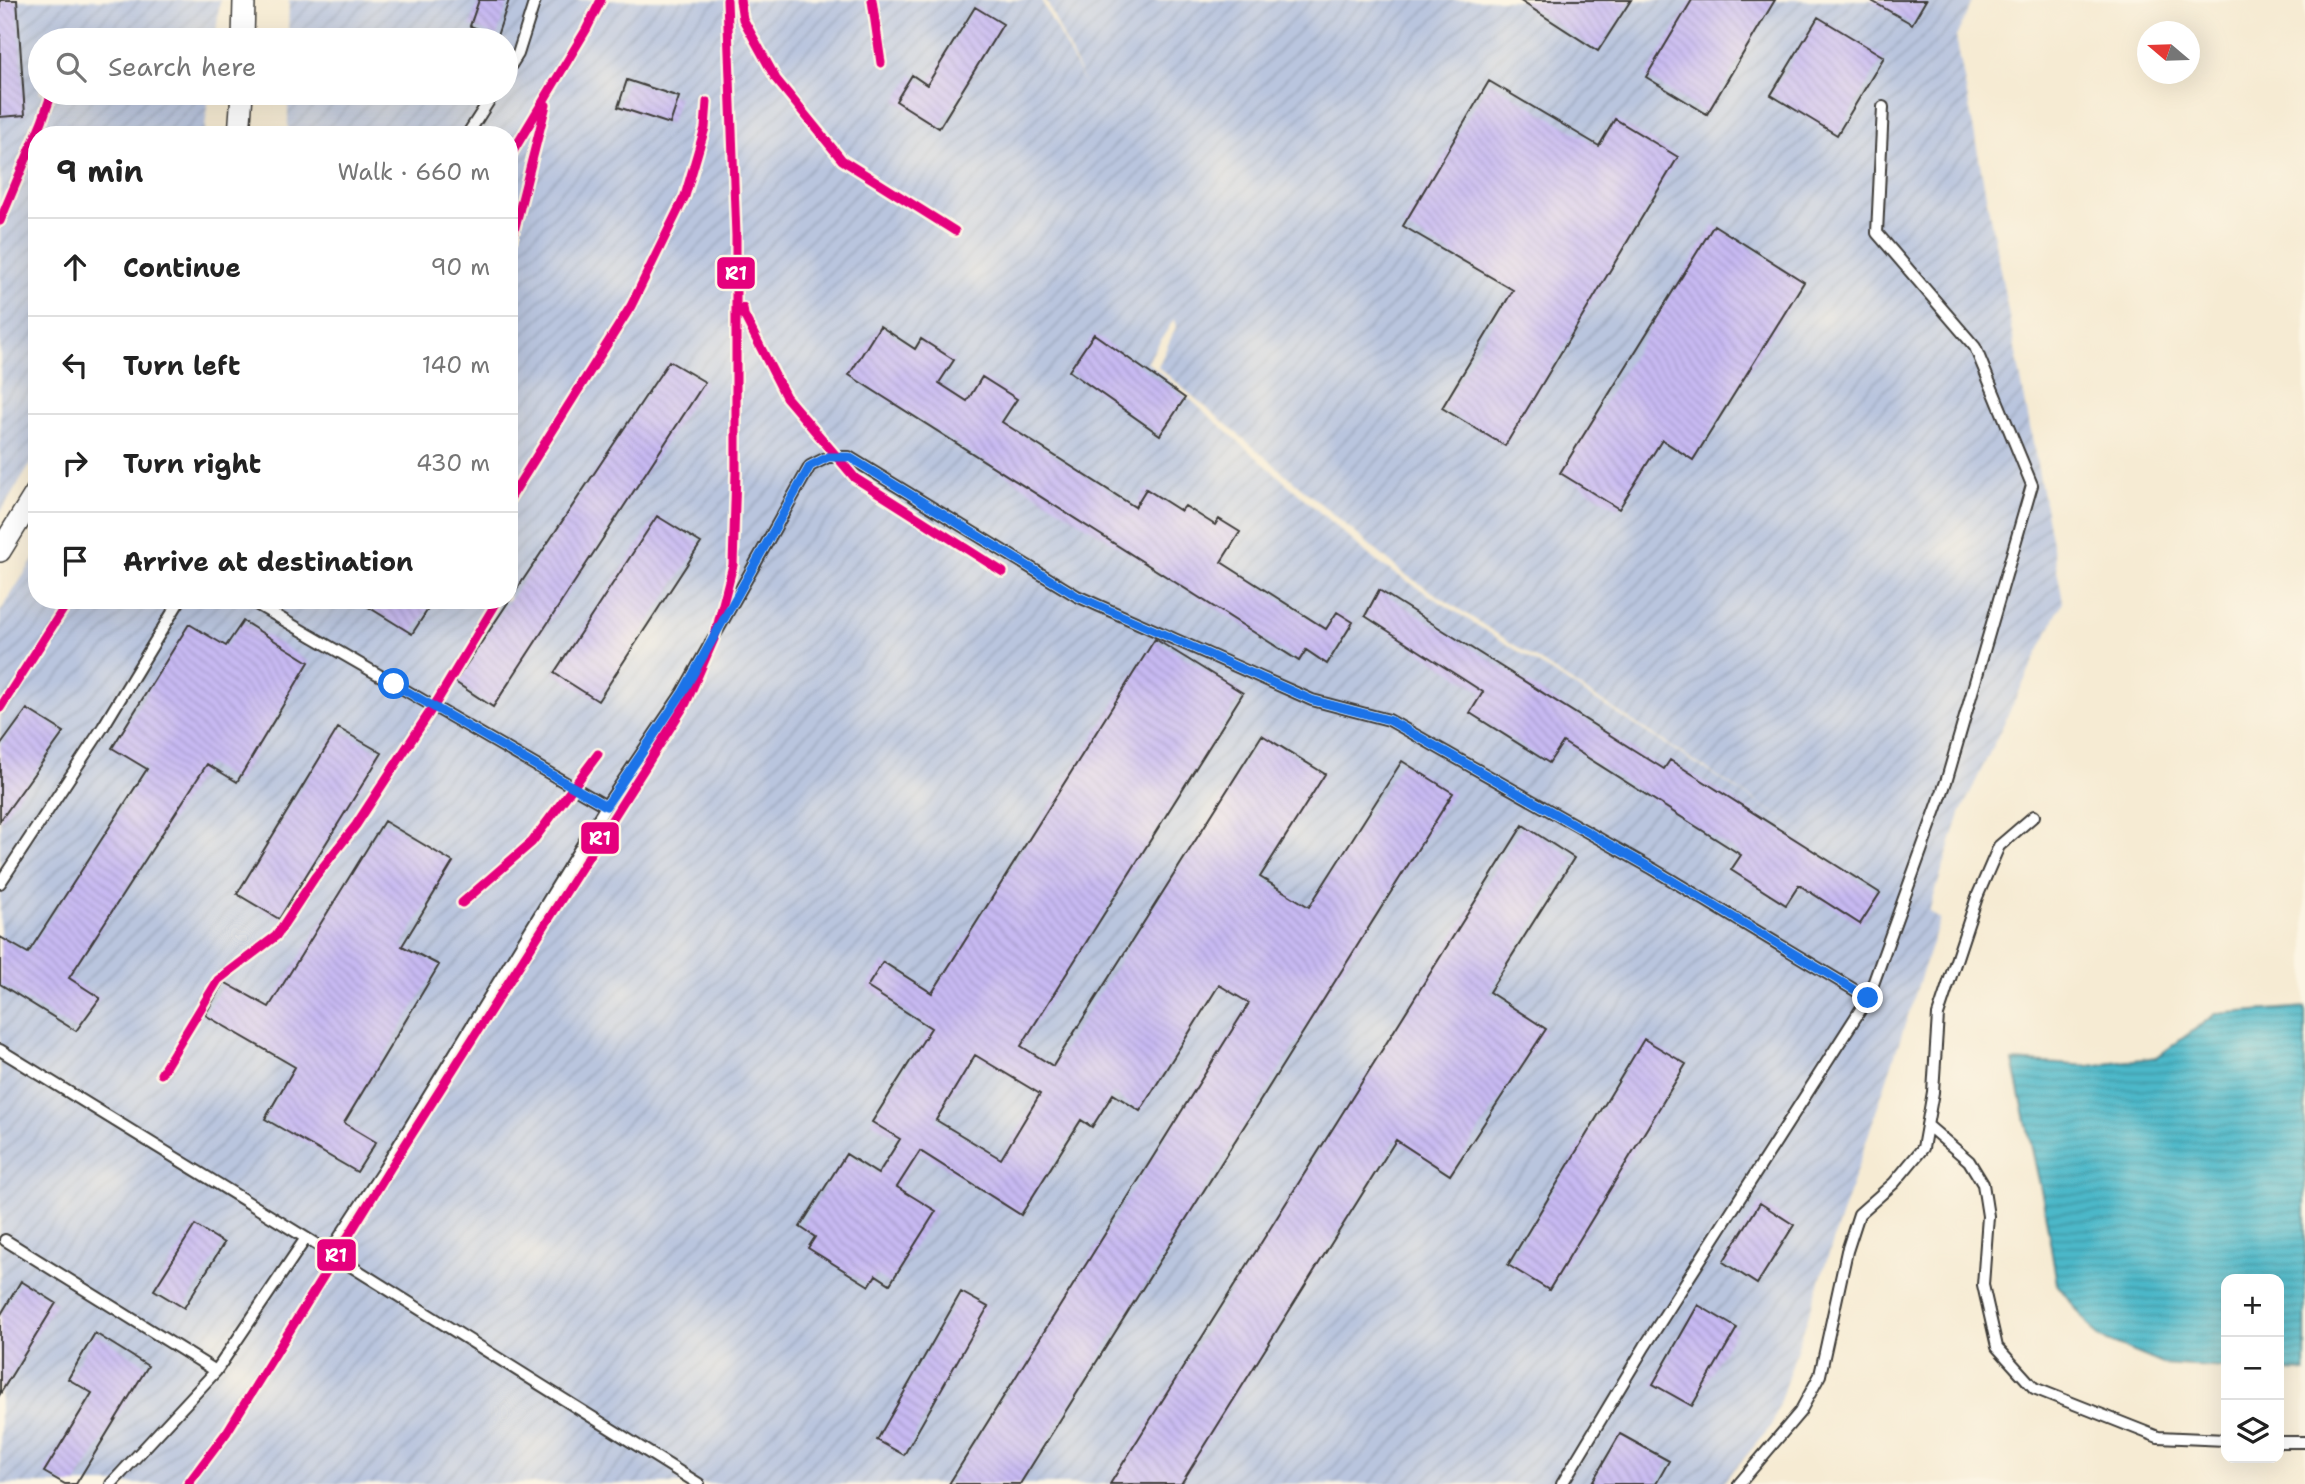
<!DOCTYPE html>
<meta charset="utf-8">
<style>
body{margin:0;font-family:"Shantell Sans",sans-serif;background:#f6f6f6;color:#222}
.controls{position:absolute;right:21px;bottom:21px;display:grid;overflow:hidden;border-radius:14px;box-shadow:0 7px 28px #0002}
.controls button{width:63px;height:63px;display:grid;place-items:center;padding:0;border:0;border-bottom:2px solid #e0e0e0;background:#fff;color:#222;font:35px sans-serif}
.compass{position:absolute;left:2137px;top:21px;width:63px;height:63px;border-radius:50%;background:#fff;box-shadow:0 7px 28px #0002;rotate:289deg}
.stop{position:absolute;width:21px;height:21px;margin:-16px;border:5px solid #1a73e8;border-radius:50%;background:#fff}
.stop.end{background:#1a73e8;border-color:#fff;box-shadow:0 2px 7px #0008}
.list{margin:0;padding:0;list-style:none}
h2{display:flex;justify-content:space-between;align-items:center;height:91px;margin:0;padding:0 28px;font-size:30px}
h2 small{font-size:23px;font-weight:400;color:#767676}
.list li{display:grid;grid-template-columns:46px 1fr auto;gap:21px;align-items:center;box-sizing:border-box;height:98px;padding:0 28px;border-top:2px solid #e0e0e0}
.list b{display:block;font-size:26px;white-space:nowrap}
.list em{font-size:23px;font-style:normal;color:#767676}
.icon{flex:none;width:38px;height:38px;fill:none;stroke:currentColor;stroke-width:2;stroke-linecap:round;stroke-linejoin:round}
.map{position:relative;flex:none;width:2305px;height:1484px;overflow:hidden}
.search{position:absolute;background:#fff;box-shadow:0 7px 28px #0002;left:28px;top:28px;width:490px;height:77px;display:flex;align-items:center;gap:18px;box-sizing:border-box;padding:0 24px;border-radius:38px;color:#767676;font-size:26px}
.panel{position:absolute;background:#fff;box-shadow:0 7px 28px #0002;left:28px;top:126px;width:490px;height:483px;border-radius:28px}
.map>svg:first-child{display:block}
.industrial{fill:url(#industrial-furrows);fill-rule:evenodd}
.water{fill:url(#water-rules);stroke:#346a72;stroke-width:2}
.building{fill:url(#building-back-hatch);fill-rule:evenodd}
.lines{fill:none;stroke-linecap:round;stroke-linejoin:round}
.service-casing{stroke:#3d3b37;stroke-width:14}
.minor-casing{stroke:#3d3b37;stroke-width:24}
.service{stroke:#fff;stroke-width:10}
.minor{stroke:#fff;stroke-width:21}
.rail-1-casing{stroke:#fcf5e5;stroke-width:14}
.rail-1{stroke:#e5007d;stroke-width:9}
.route{stroke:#1a73e8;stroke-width:9}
.line-badge{stroke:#fcf5e5;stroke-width:2.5}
.badge-label{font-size:19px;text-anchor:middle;font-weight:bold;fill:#fff}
</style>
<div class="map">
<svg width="2305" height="1484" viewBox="0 0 2305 1484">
<defs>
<pattern id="industrial-furrows" width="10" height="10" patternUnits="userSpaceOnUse" patternTransform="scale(1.75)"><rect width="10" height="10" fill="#b9c5de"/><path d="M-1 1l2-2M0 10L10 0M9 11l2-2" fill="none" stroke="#9ea9be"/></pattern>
<pattern id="water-rules" width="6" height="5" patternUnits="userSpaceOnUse" patternTransform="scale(1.75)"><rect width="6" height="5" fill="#4cb8c9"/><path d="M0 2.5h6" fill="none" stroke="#3e95a2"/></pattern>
<pattern id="building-back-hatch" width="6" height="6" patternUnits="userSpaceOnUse" patternTransform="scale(1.75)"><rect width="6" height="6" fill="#c7b9f2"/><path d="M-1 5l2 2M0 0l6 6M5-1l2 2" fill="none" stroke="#aa9ecf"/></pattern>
</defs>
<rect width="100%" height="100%" fill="#fcf5e5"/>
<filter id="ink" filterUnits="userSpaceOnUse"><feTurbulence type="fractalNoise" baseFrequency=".0143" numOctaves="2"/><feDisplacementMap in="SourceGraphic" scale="14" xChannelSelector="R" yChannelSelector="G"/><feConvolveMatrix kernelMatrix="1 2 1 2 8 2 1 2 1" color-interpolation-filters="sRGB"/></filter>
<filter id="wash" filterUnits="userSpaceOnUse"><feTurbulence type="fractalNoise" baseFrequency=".00686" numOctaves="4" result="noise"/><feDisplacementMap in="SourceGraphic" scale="28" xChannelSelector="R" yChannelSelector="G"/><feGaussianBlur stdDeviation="1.57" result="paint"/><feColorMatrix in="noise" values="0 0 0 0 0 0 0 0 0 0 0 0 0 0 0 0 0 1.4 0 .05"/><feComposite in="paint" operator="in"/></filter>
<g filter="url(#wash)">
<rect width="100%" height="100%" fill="#f6ebd3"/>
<path class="industrial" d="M0,0H220L215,40H40V93H209L204,135H37V454L0,513Z
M289,0H1041L1086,86L1046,0H1973L1956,37L2063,601L1960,814L1929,912L1940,919L1772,1425L1722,1484H0V612L37,554V600H509V135H288V93H506V40H288ZM1174,319L1176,327L1158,367L1403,573L1810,836L1377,562L1147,362Z"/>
<path class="water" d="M2305,1007V1372L2279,1371V1279H2226V1368L2163,1364L2098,1337L2057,1284L2043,1199L2013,1061L2090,1066L2157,1057L2216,1014Z"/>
<g id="blocks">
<path class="building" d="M0,0H17L25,115L0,117Z
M479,0H509L497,36L470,26Z
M1519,0H1631L1598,51Z
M1692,0H1775L1707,114L1646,77Z
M1870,0H1926L1912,24Z
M975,7L1003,24L939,128L896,101L912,75L927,85Z
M1818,17L1884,57L1837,135L1771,95Z
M627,80L679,97L670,124L618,107Z
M1489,81L1599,146L1615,119L1678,157L1505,446L1442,408L1513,290L1403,226Z
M1714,225L1804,282L1693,460L1662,440L1619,509L1560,473Z
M880,326L915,349L921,339L954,360L939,383L967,401L982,377L1017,399L1002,422L1135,507L1146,489L1181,511L1185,506L1215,525L1219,519L1240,532L1221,562L1326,629L1337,612L1353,622L1327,664L1306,650L1299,661L849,375Z
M1094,334L1185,398L1160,435L1069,371Z
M669,361L705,382L493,707L455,682Z
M657,516L701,543L598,701L554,673Z
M1379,590L1664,769L1670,760L1880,893L1860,924L1799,885L1786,905L1731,870L1741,855L1563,742L1549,763L1470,713L1483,692L1365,616Z
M357,600H434L412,634Z
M243,621L309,662L237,782L207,764L69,978L100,998L76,1031L0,984V937L28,953L147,769L112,748L189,624L226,646Z
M1155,639L1243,693L1021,1046L1053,1066L1262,735L1325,774L1260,877L1309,907L1402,761L1453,793L1020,1484H949L1249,1003L1219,985L1140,1111L1113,1094L1092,1127L1081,1120L1021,1215L920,1151L897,1187L936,1211L890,1284L876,1275L869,1286L808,1248L815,1237L800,1227L846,1154L878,1174L900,1139L872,1122L931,1028L867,987L883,962L932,993ZM975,1055L1040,1094L1001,1159L936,1120Z
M27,709L64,732L0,821V746Z
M338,728L382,753L279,919L237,894Z
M384,821L453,862L402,946L439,965L344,1123L376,1142L357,1172L265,1119L295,1067L205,1015L224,982L269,1007Z
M1523,825L1574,858L1489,992L1546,1029L1450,1175L1396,1140L1181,1484H1110Z
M1644,1039L1686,1064L1549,1290L1508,1265Z
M1760,1203L1794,1225L1757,1284L1723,1262Z
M195,1225L224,1243L184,1308L154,1290Z
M21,1281L56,1303L0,1394V1316Z
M961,1292L988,1307L904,1455L877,1440Z
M1698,1305L1737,1328L1692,1406L1653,1384Z
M95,1333L148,1366L76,1484H65L44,1472L92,1393L68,1379Z
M1620,1434L1669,1461L1656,1484H1591Z"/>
</g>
</g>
<g filter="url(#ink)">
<use href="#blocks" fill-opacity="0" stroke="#3d3b37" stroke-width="2"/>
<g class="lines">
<g class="service-casing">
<path id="service" d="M506,73L518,54L535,0
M467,135L494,93
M249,600L606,806
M0,883L103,727L180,600
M0,1050L306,1238
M1927,1125L1969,1161L1983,1184L1988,1216L1983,1285L1997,1347L2034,1388L2158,1437L2226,1440
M5,1240L216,1371L306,1238L699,1484
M329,1253L384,1169L606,806L683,692L810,466L828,457H849L1077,596L1312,700L1389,720L1653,869L1868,998
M2279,1442H2305
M111,1484L216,1371
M1562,1484L1645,1346L1868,998L1947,779L2032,485L1975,347L1877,233L1883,107
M1739,1484L1800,1412L1820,1375L1847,1251L1859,1214L1894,1183L1923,1148L1933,1092L1938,1015L1977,897L1999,846L2034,816"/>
</g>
<g class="minor-casing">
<path id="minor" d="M243,40L244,0
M239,135L242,93
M0,551L37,491"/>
</g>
<use href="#service" class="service"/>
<use href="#minor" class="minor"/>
<g class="rail-1-casing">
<path id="rail-1" d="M740,0L743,19L776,79L842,160L955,231
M872,0L881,63
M509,158L586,30L601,0
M0,221L42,121L52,93
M509,251L546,105
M743,308L744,315L786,397L855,478L1003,572
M509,500L631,306L685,196L705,128L707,102
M0,708L69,600
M462,903L532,842L598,754
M161,1074L218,980L276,936L315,877L356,825L437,701L498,600
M188,1484L227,1432L391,1167L686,703L714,639L733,565L736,473V236L727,0"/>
</g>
<use href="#rail-1" class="rail-1"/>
</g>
</g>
<g class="lines" filter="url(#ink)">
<path class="route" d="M394,684L606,806L683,692L810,466L828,457H849L1077,596L1312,700L1389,720L1653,869L1868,998"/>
</g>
<g class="line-badge">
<rect x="716" y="256" width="40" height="34" rx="7" fill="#e5007d"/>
<rect x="580" y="821" width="40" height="34" rx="7" fill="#e5007d"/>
<rect x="316" y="1238" width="41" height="34" rx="7" fill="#e5007d"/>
</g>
<g class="badge-label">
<text x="736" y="280">R1</text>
<text x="600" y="845">R1</text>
<text x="336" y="1262">R1</text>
</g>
</svg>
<div class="controls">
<button>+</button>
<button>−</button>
<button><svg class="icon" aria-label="layers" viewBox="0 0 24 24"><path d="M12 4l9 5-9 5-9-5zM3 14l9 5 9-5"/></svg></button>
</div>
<svg class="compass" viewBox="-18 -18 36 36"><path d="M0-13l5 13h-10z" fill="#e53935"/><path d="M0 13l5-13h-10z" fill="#767676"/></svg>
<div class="stop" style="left:394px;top:684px"></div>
<div class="stop end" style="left:1868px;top:998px"></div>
<div class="search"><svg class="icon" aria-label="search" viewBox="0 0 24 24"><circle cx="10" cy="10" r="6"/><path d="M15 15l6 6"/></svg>Search here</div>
<section class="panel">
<h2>9 min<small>Walk · 660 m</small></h2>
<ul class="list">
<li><svg class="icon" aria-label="ahead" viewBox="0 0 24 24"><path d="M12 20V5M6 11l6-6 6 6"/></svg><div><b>Continue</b></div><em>90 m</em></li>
<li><svg class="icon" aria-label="left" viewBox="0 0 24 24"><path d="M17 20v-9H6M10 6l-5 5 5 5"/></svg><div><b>Turn left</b></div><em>140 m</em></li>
<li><svg class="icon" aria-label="right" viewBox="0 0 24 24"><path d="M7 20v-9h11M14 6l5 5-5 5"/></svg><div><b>Turn right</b></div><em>430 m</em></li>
<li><svg class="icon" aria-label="arrive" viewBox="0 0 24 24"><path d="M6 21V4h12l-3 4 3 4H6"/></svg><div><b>Arrive at destination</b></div></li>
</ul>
</section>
</div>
